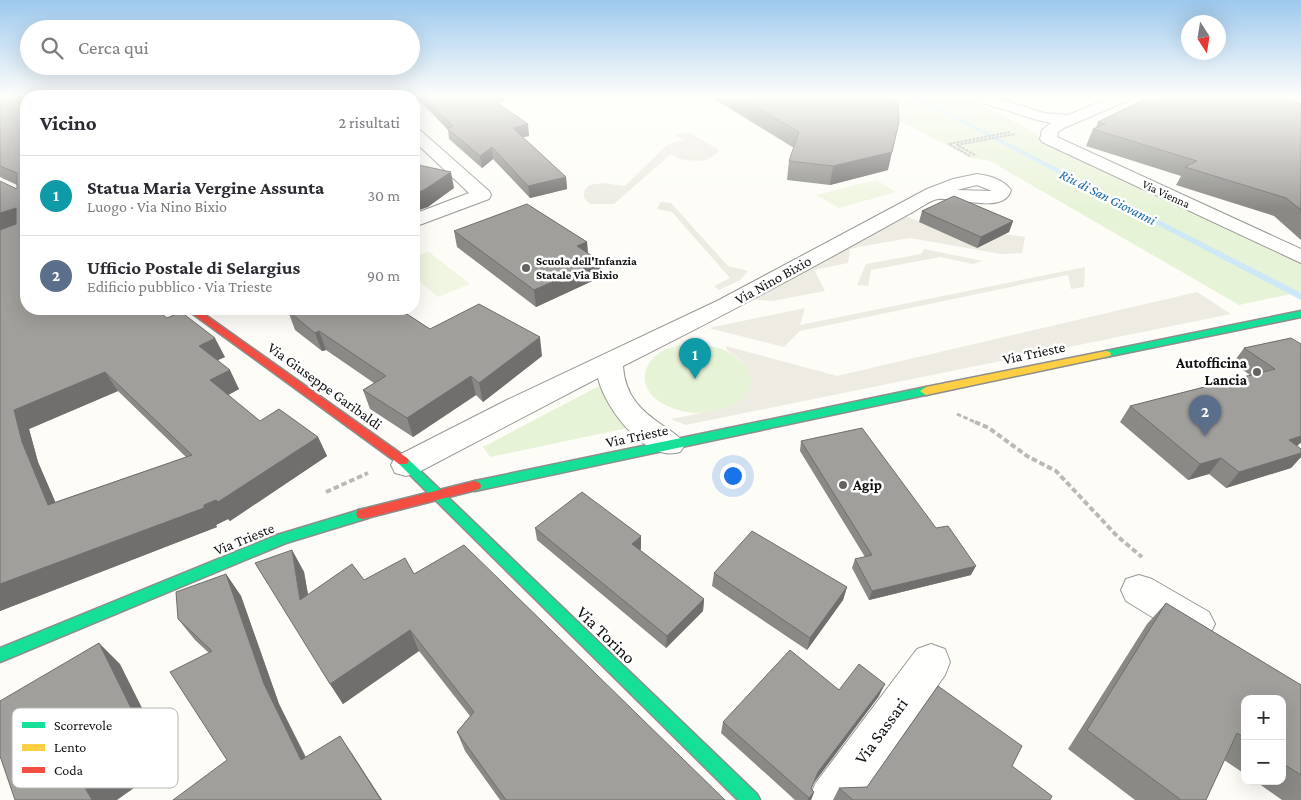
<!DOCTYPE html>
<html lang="it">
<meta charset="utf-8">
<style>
body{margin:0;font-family:"Crimson Pro",serif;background:#f7f7f7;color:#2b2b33}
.controls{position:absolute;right:15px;bottom:15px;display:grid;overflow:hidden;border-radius:10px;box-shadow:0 5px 20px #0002}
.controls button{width:45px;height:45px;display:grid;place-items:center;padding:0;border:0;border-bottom:1px solid #e1e1e2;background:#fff;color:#2b2b33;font:25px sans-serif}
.compass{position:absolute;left:1181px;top:15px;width:45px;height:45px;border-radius:50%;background:#fff;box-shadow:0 5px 20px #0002;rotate:168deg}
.you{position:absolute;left:732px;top:475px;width:18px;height:18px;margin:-12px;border:4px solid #fff;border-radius:50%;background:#1a73e8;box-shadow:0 0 0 8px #1a73e833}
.badge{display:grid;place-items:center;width:32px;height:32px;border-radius:50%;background:#db2777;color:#fff;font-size:16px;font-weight:700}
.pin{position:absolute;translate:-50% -41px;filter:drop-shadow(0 1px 2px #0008)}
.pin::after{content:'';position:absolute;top:26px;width:18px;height:15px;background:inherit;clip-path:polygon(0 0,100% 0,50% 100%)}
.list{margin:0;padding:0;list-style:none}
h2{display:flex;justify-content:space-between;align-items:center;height:65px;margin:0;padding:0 20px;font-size:21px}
h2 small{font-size:16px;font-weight:400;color:#7c7c81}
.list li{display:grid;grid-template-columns:32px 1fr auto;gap:15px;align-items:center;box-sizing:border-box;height:80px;padding:0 20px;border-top:1px solid #e1e1e2}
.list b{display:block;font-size:19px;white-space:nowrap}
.list p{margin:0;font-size:16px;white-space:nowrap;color:#7c7c81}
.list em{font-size:16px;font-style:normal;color:#7c7c81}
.icon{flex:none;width:28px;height:28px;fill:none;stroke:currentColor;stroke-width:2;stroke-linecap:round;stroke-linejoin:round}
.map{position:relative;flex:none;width:1301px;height:800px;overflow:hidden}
.search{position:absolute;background:#fff;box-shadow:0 5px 20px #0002;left:20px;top:20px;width:400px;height:55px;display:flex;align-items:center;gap:12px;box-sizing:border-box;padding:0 18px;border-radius:28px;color:#7c7c81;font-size:19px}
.panel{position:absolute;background:#fff;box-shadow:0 5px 20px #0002;left:20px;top:90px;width:400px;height:225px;border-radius:20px}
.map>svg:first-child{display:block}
.green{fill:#e7f3d7}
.pitch{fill:#f0f6e1}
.plaza{fill:#edebe2}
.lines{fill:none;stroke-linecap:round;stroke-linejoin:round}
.stream{fill:#cde8f7;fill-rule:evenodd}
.street-casing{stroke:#979795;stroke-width:2}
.fast-casing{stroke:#8e8d8b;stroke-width:3}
.slow-casing{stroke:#8e8d8b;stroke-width:3}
.jam-casing{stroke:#8e8d8b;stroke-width:3}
.path-far2{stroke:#b9b9b8;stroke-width:2;stroke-dasharray:3 1;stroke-linecap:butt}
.path-far1{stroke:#b9b9b8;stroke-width:3;stroke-dasharray:4.5 2.5;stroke-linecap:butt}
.path{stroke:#b9b9b8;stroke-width:4;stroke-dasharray:5.5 3;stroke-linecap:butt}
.street{fill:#fffffe;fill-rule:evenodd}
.fast{fill:#16e098;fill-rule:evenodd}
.slow{fill:#ffcf43;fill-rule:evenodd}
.jam{fill:#f24e42;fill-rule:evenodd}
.wall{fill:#8a8986;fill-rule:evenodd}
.shaded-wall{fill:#716f6d}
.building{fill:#a19f9c;stroke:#716f6d;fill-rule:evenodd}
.poi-dot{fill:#646362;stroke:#fff;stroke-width:2}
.labels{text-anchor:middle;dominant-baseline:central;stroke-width:5;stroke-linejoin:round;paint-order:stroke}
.far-street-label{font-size:12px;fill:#111;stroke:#fff}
.far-poi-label{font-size:12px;font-weight:bold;fill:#111;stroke:#fff;text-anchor:start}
.far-water-label{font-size:14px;font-style:italic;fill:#1768a6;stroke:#fff}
.street-label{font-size:15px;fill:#111;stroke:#fff}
.poi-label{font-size:15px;font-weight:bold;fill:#111;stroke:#fff;text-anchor:end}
.near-street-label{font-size:18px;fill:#111;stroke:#fff}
.key{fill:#fff;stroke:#b8b8b8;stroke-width:1}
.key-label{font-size:14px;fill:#111}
</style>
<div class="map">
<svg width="1301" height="800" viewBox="0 0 1301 800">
<rect width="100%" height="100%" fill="#fdfcf7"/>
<path class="green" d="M854,97H997L1000,98L975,102L1036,133L1037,136L1301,264V292L1239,305L990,161L971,158Z
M688,344C711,345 733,348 748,369C751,373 752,382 751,387C738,422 681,418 657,400C635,383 645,357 669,348C675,346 682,345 688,344Z
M599,386L628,428L490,457L483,447Z"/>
<path class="pitch" d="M876,180L896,192L839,208L816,195Z
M429,252L470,284L438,297L414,277V257Z"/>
<path class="plaza" d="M689,132L719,150L715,155L706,160L696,161L679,159L671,154L614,204H590L584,198V191L589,185L603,183L625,186L668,144L683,140L676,135Z
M661,202L671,203L728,266L748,271L740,280L719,290L714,286L730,278L672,212L657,209Z
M904,215L977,248L1004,234L1025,237L1022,253L1001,254L910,238L875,244L850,249L848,263L814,270L825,291L772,301L748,299Z
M924,249L983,261L973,264L940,257L871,270L868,286L857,285L866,264L921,254Z
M1085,267L1084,287L1071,289L1068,275L800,331L784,347L709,328L805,308L800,325Z
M1197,292L1231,314L686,425L671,419L728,408L743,399L751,386L750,372L741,360L727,350L726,346L837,376Z"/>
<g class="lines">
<path class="stream" d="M912,97H919L1301,293V300Z"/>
<g class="street-casing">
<path id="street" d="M983,97H993L1044,113L1068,115L1112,97H1131L1129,100L1064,128L1058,132L1057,137L1301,249V263L1042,142L1040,139L1042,130L1051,123L1037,120L983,103L981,100Z
M414,128L420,130L489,191L491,195L489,199L414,227V214L469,193L414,141Z
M977,174C990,176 1003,179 1011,190C1005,215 955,197 938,199C930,200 919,209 911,213C816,266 721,317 623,366C625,396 641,411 665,427C673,433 680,436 685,445L680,452C646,463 605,408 598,378L417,473L406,476L395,473L391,465L395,457L507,400L717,301L927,189L953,179ZM977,185L992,191L957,190Z
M1139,575L1152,579L1209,612L1215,624L1209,636L1196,641L1183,636L1126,601L1121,590L1126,579Z
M931,644L945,649L950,662L945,675L858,800H809L815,784L917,649Z"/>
</g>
<g class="fast-casing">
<path id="fast" d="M1301,311V317L1106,357L1101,354L1106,351Z
M926,387L932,391L930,394L475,491L470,489L469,486L470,483L475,481Z
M403,456L407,458L757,794L760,800H738L399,464L397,461L399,458Z
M363,509L368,510L370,514L368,518L286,543L0,662V648L277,535Z"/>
</g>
<g class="slow-casing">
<path id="slow" d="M1106,351L1110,352L1111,354L1110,356L926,395L920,391L926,387Z"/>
</g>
<g class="jam-casing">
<path id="jam" d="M186,309H197L407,458L409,461L407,464H399Z
M475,481L480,483L481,486L480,489L363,519L358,518L356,514L358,510L363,509Z"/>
</g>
<path class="path-far2" d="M975,155L957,145L1015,134
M970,156L949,144L1010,132"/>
<path class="path-far1" d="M957,414L977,423"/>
<path class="path" d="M975,422L989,428L1027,456L1056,471L1117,536L1142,557
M326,492L368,473"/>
<use href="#street" class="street"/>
<use href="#fast" class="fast"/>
<use href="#slow" class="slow"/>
<use href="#jam" class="jam"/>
</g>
<path class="wall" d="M0,97H26V309L167,318L225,357L218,360L239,389L228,395L260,421L318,437L327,456L230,521L228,519L216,525L217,527L0,611L17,189V185L0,177ZM118,391L186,457L55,502L38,462L29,429Z
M416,97H504V101L497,102L529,136L523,137L566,177L567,189L530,198L493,159L482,168L449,139L448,130Z
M711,97H886L888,170L830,185L787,180L789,161L794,148Z
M1154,102L1301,103V240L1274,216L1176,185L1181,176L1086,146L1093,129L1096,128L1098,122Z
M922,211L1013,221L1009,232L977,248L919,222Z
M454,231L587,242L588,253L601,277L536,307L457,247Z
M292,309H399L430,329L542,356L483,402L476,395L413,437L370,409L363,390L374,383L326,350L322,351L295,330L288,311Z
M1291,338L1299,444L1297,446L1301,449V457L1291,468L1226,488L1209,474L1188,480L1120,422L1130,406L1250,375L1233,363L1244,348Z
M801,441L936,528L971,575L869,600L852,568L855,559L865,557L800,451Z
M535,528L641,549L640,550L704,599L703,611L666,648L537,540Z
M292,550L304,572L308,595L364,580L414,574L725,800H500L465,751L457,732L470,716L419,651L343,704L330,684Z
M714,573L847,587L843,600L807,650L712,586Z
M226,574L241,596L279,704L306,757L340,736L382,800L227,760L209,653L195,640L178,619Z
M1166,603L1301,685V800H1282L1255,781H1282V699H1245V774L1224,760L1206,800H1135L1068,749L1147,624Z
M839,690L879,696L814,782L811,789L814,792L811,800H795L721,733L723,722Z
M1012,766L1050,800H833L839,788L867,787Z"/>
<path class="shaded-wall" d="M485,97H504V101L486,104Z
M899,122L888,170L830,185L833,166Z
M528,124L529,136L514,139L513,128Z
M492,147L493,159L482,168L480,156Z
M451,172L454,188L428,207L414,212V194Z
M566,177L567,189L530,198L528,186Z
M16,208L26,223L0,234V213Z
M1013,221L1009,232L977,248L981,237Z
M587,242L588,258L577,246Z
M600,261L601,277L536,307L534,290Z
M319,331L326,350L322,351L315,333Z
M540,337L542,356L483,402L479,383Z
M215,338L225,357L209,364L199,346Z
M230,370L239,389L221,399L210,380Z
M105,372L118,391L29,429L38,462L65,524L48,505L22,442L14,410Z
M471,376L476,395L413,437L407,418Z
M1301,431V443L1299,444L1293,451L1289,440Z
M318,437L327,456L230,521L228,519L216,525L217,527L0,611V584L204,505Z
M1301,453V457L1291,468L1226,488L1239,472Z
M1221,458L1209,474L1188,480L1200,464Z
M641,536V549L632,557V544Z
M292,550L304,572L313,622L300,600Z
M976,566L971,575L869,600L872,591Z
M226,574L241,596L279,704L316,779L301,760L264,684Z
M847,587L843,600L807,650L810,638Z
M704,599L703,611L666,648L667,636Z
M410,630L419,651L343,704L330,684Z
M99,643L120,664L154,732L112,765L134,788L117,800H92L85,788L88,746Z
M885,684L879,696L814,783L818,772Z
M340,736L353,755L382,800H381Z
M814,792L811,800H808L809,798Z"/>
<path class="building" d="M0,97H26V309H155L167,318L181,312L215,338L199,346L230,370L210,380L260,421L279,409L318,437L218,502L216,500L204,505V508L0,584V230L16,224V208L0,213V181L17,189V173L0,166ZM105,372L192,455L48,505L22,442L14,410Z
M424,97H489L528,124L513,128L566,177L528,186L492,147L480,156L447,128L453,126Z
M739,97H886L898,102L899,122L892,152L833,166L789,161L799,132Z
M1161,97H1278L1301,103V210L1286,198L1185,167L1197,161L1093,129L1105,124L1098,122L1145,99L1154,102Z
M414,164L451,172L424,190L414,194Z
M954,196L1013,221L981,237L922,211Z
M527,204L587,242L577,246L600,261L534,290L454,231Z
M479,304L540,337L479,383L471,376L407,418L363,390L386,376L319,331L315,333L288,311L293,309H399L430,329Z
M1291,338L1301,344V436L1289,440L1301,449V453L1239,472L1221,458L1200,464L1130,406L1275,369L1244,348Z
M862,428L936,528L948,526L976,566L872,591L855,559L872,555L801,441Z
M582,492L641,536L632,544L704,599L667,636L535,528Z
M752,531L847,587L810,638L714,573Z
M464,545L725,800H506L457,732L474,712L410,630L330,684L255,563L292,550L300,600L352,564L364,580L405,558L414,574Z
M226,574L264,684L301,760L340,736L381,800H173L227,760L170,672L212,651L178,619L176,592Z
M1166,603L1301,685V775L1282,763V699H1245V738L1237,733L1206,800H1181L1087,730Z
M99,643L133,712L88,746L110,770L85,788L92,800H15L0,756V701Z
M790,650L839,690L859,664L885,684L818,772L811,789L814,792L809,798L723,722Z
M938,686L1022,746L1012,766L1052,796L1050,800H853L839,788L867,787Z"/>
<linearGradient id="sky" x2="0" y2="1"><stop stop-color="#9dc9ee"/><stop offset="0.46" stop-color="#fefefb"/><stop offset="1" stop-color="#fefefb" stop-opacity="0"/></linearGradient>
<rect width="1301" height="209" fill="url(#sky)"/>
<g class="poi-dot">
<circle cx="526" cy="268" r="5"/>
<circle cx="1257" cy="372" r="5"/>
<circle cx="843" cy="485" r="5"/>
</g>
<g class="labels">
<g class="far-street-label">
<text transform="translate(1166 194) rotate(25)">Via Vienna</text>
</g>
<g class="far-poi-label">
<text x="536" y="261">Scuola dell'Infanzia<tspan x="536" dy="14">Statale Via Bixio</tspan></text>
</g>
<g class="far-water-label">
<text transform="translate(1108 197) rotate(27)">Riu di San Giovanni</text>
</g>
<g class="street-label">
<text transform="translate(773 280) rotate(-29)">Via Nino Bixio</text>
<text transform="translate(1034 353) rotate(-12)">Via Trieste</text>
<text transform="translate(325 386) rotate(36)">Via Giuseppe Garibaldi</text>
<text transform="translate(637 436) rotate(-12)">Via Trieste</text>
<text transform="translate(244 539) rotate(-22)">Via Trieste</text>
</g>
<g class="poi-label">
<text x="1247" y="363">Autofficina<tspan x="1247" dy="17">Lancia</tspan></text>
<text x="853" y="485" text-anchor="start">Agip</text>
</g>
<g class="near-street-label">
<text transform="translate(606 635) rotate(44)">Via Torino</text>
<text transform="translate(881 731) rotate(-54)">Via Sassari</text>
</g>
</g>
<rect x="12" y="708" width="166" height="80" rx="8" class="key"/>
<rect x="22" y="722" width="23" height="6" fill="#16e098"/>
<rect x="22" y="744" width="23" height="7" fill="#ffcf43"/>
<rect x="22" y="767" width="23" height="6" fill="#f24e42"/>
<g class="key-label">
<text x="54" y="730">Scorrevole</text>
<text x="54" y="752">Lento</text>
<text x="54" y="775">Coda</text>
</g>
</svg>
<div class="controls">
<button>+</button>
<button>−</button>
</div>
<svg class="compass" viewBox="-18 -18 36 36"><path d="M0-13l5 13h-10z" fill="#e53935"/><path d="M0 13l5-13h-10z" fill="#7c7c81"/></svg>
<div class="you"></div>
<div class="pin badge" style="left:695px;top:379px;background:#0f9aa8">1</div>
<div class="pin badge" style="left:1205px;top:436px;background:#5c6f8a">2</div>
<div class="search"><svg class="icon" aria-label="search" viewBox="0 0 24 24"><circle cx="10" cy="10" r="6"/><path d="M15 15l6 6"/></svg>Cerca qui</div>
<section class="panel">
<h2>Vicino<small>2 risultati</small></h2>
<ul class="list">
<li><span class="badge" style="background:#0f9aa8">1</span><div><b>Statua Maria Vergine Assunta</b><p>Luogo · Via Nino Bixio</p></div><em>30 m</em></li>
<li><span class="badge" style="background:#5c6f8a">2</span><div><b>Ufficio Postale di Selargius</b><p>Edificio pubblico · Via Trieste</p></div><em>90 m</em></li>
</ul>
</section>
</div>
